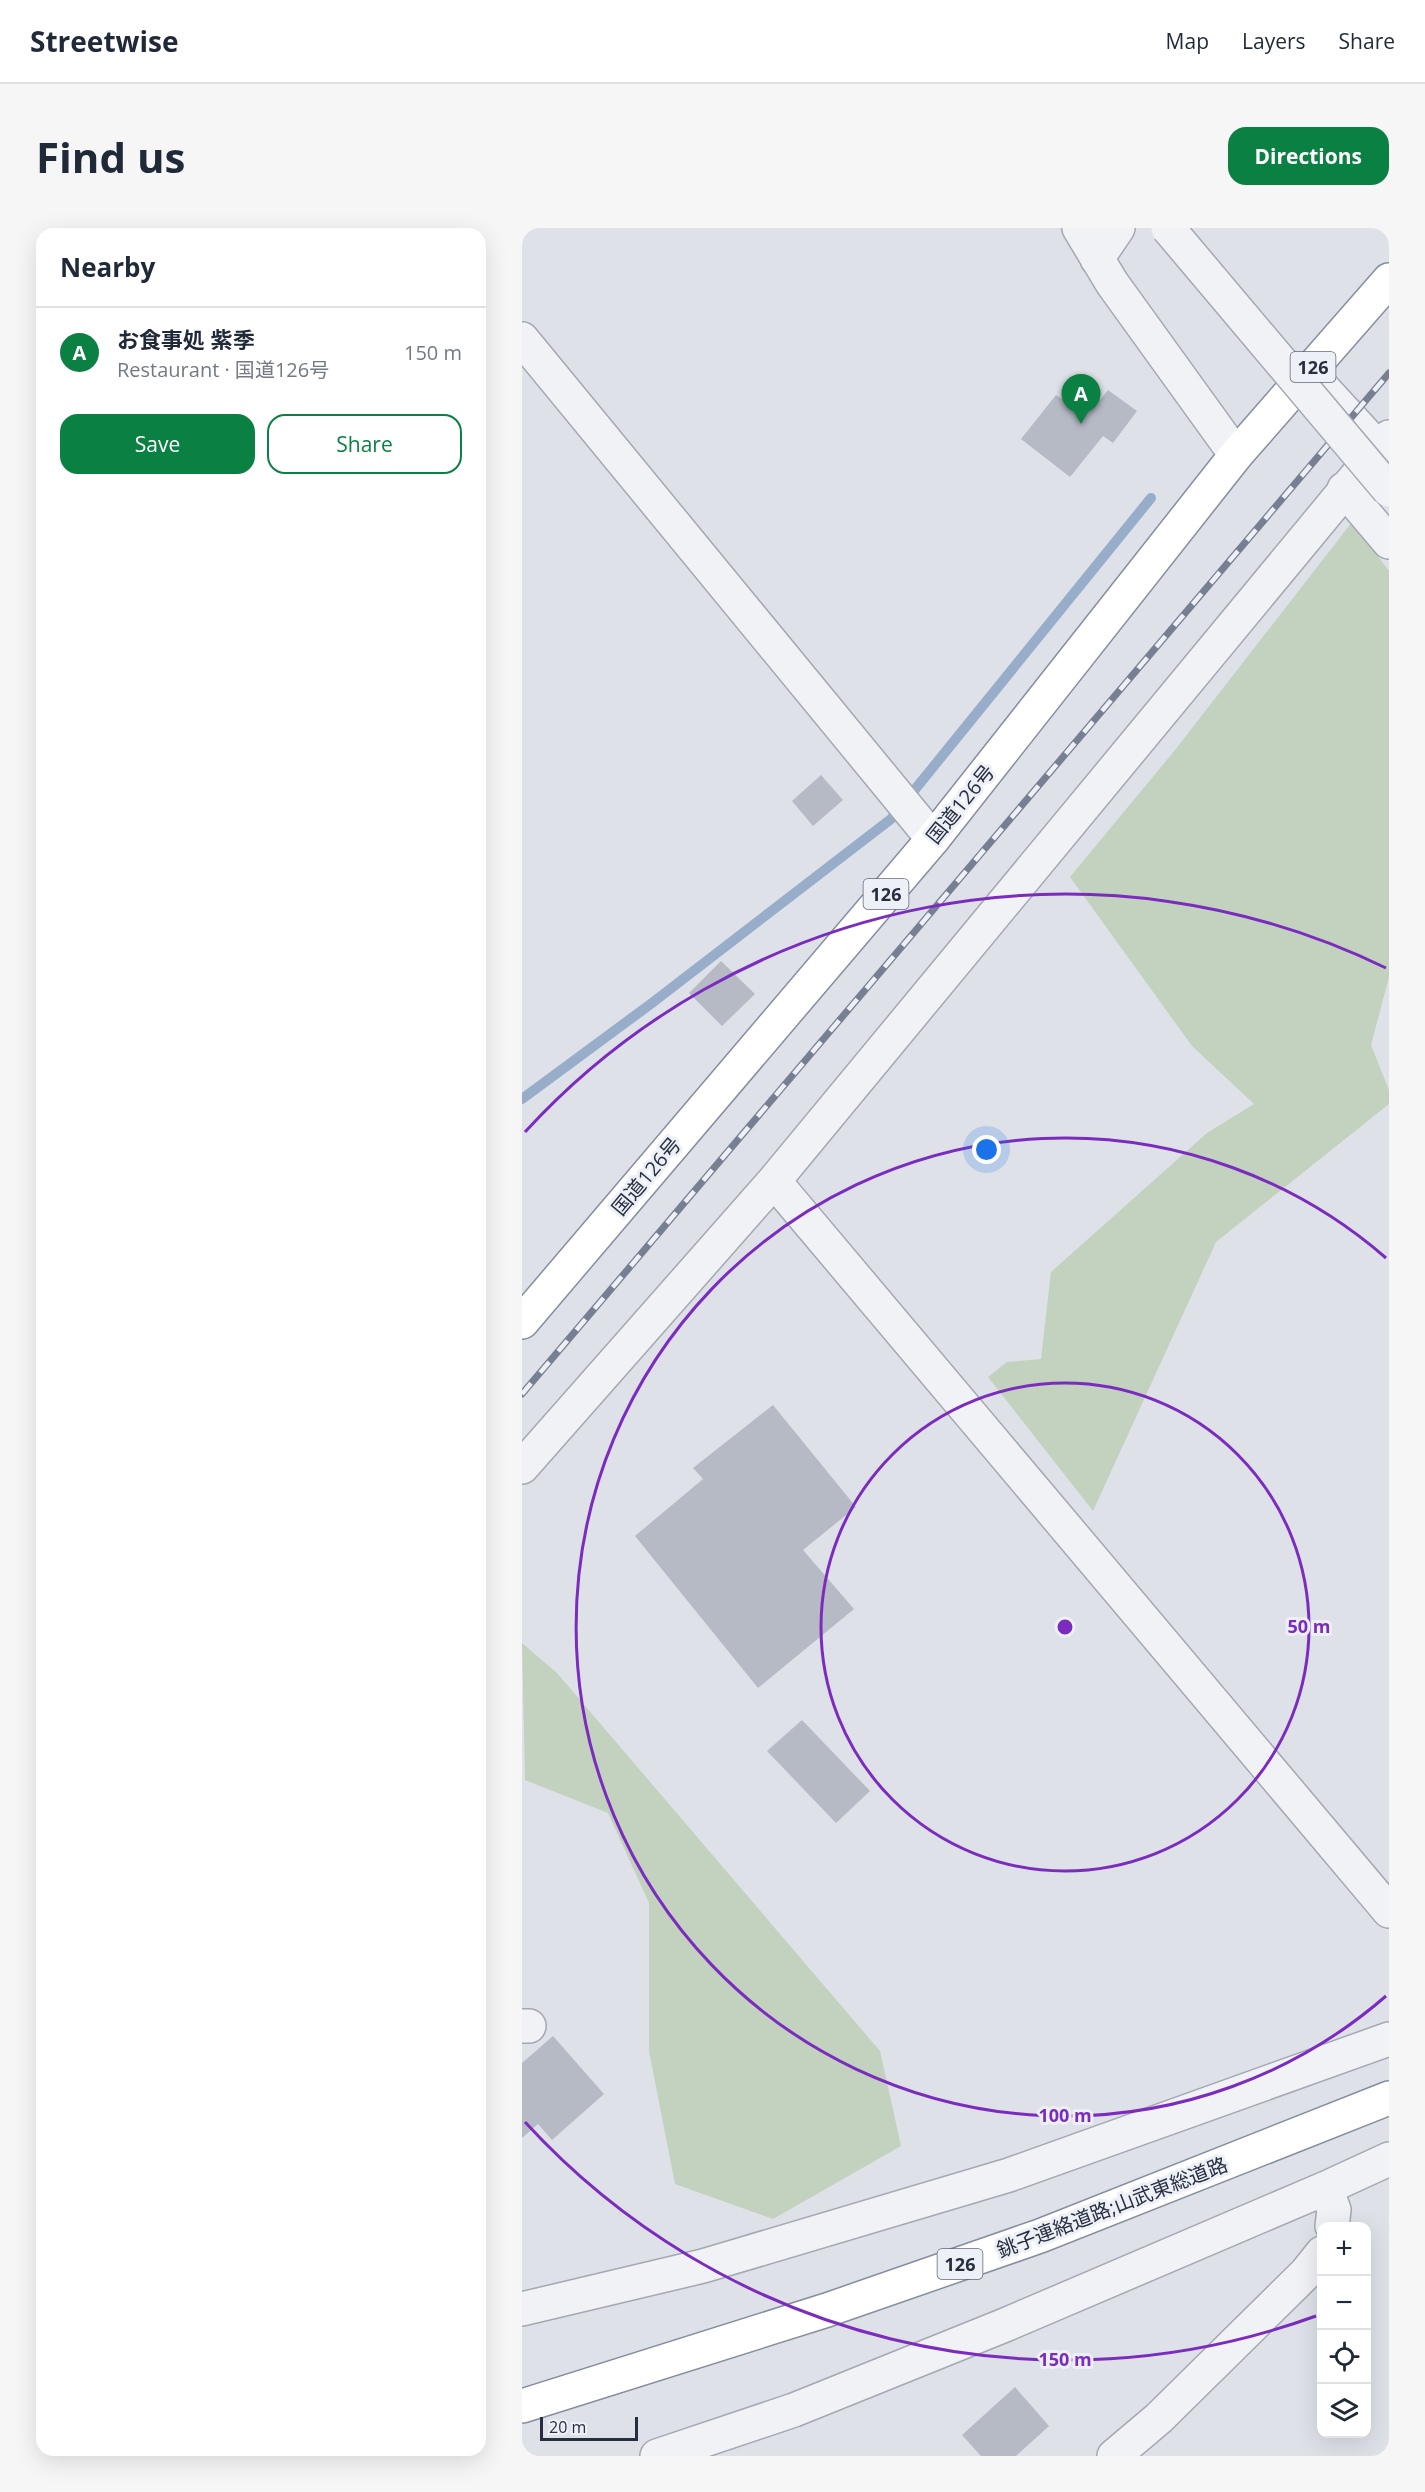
<!DOCTYPE html>
<meta charset="utf-8">
<style>
body{margin:0;font-family:"Open Sans","Noto Sans JP",sans-serif;background:#f6f6f7;color:#1f2937}
.controls{position:absolute;right:18px;bottom:18px;display:grid;overflow:hidden;border-radius:12px;box-shadow:0 6px 24px #0002}
.controls button{width:54px;height:54px;display:grid;place-items:center;padding:0;border:0;border-bottom:2px solid #e0e1e3;background:#fff;color:#1f2937;font:30px sans-serif}
.scale{position:absolute;left:18px;bottom:15px;width:98px;box-sizing:border-box;padding-left:6px;border:3px solid #262e3f;border-top:0;font-size:16px;line-height:21px;white-space:nowrap;color:#262e3f;-webkit-text-stroke:4px #edf0f6;paint-order:stroke}
.you{position:absolute;left:465px;top:922px;width:21px;height:21px;margin:-15px;border:4px solid #fff;border-radius:50%;background:#1a73e8;box-shadow:0 0 0 9px #1a73e833}
.badge{display:grid;place-items:center;width:39px;height:39px;border-radius:50%;background:#0b8043;color:#fff;font-size:20px;font-weight:700}
.pin{position:absolute;translate:-50% -50px;filter:drop-shadow(0 2px 3px #0008)}
.pin::after{content:'';position:absolute;top:32px;width:21px;height:18px;background:inherit;clip-path:polygon(0 0,100% 0,50% 100%)}
.list{margin:0;padding:0;list-style:none}
h2{display:flex;justify-content:space-between;align-items:center;height:78px;margin:0;padding:0 24px;font-size:26px}
h2 small{font-size:20px;font-weight:400;color:#747a83}
.list li{display:grid;grid-template-columns:39px 1fr auto;gap:18px;align-items:center;box-sizing:border-box;height:90px;padding:0 24px;border-top:2px solid #e0e1e3}
.list b{display:block;font-size:22px;white-space:nowrap}
.list p{margin:0;font-size:20px;white-space:nowrap;color:#747a83}
.list em{font-size:20px;font-style:normal;color:#747a83}
.actions{display:flex;gap:12px;padding:18px 24px}
.actions a{flex:1;padding:14px 0;border:2px solid #0b8043;border-radius:18px;text-align:center;font-size:21px;color:#0b8043}
.actions .main{background:#0b8043;color:#fff}
.icon{flex:none;width:33px;height:33px;fill:none;stroke:currentColor;stroke-width:2;stroke-linecap:round;stroke-linejoin:round}
.map{position:relative;flex:none;width:867px;height:2228px;overflow:hidden;border-radius:18px}
header{display:flex;align-items:center;gap:36px;box-sizing:border-box;height:84px;padding:0 30px;background:#fff;border-bottom:2px solid #e0e1e3}
header strong{font-size:28px}
nav{display:flex;gap:33px;margin-inline-start:auto;font-size:21px}
.intro{display:flex;align-items:center;justify-content:space-between;box-sizing:border-box;height:144px;padding:0 36px}
h1{margin:0;font-size:42px}
.button{padding:15px 27px;border-radius:18px;background:#0b8043;color:#fff;font-size:21px;font-weight:700}
main{display:flex;gap:36px;padding:0 36px}
aside{flex:1;background:#fff;border-radius:18px;box-shadow:0 6px 24px #0002}
.map>svg:first-child{display:block}
.green{fill:#c2d2be}
.lines{fill:none;stroke-linecap:round;stroke-linejoin:round}
.stream{stroke:#97adca;stroke-width:10}
.building{fill:#b5bac5}
.minor-casing{stroke:#a3a8b2;stroke-width:36}
.highway-casing{stroke:#858d9f;stroke-width:36}
.minor{stroke:#f0f2f6;stroke-width:33}
.highway{stroke:#fff;stroke-width:33}
.rail-casing{stroke:#777f92;stroke-width:7}
.rail{stroke:#edf0f6;stroke-width:4.5;stroke-dasharray:14;stroke-linecap:butt}
.minor-bridge-casing{stroke:#a3a8b2;stroke-width:36;stroke-linecap:butt}
.minor-bridge{stroke:#f0f2f6;stroke-width:33}
.ring{fill:none;stroke:#7b2cbf;stroke-width:3}
.labels{text-anchor:middle;dominant-baseline:central;stroke-width:6;stroke-linejoin:round;paint-order:stroke}
.shield{fill:#edf0f6;stroke:#626876;stroke-width:1.5}
.shield-label{font-size:18px;font-weight:bold;fill:#262e3f}
.street-label{font-size:20px;fill:#262e3f;stroke:#edf0f6}
.centre{fill:#7b2cbf;stroke:#edf0f6;stroke-width:3}
.ring-label{font-size:18px;text-anchor:middle;font-weight:bold;fill:#7b2cbf;stroke:#edf0f6;stroke-width:6;stroke-linejoin:round;paint-order:stroke}
</style>
<header>
<strong>Streetwise</strong>
<nav><a>Map</a><a>Layers</a><a>Share</a></nav>
</header>
<div class="intro"><h1>Find us</h1><a class="button">Directions</a></div>
<main>
<aside>
<h2>Nearby<small></small></h2>
<ul class="list">
<li><span class="badge">A</span><div><b>お食事処 紫季</b><p>Restaurant · 国道126号</p></div><em>150 m</em></li>
</ul>
<div class="actions"><a class="main">Save</a><a>Share</a></div>
</aside>
<div class="map">
<svg width="867" height="2228" viewBox="0 0 867 2228">
<rect width="100%" height="100%" fill="#dee1e8"/>
<path class="green" d="M830,294L867,343V749L849,817L867,862V876L694,1014L571,1283L466,1149L485,1134L519,1131L529,1044L685,905L732,876L670,818L548,649L653,522Z
M0,1415L35,1445L358,1823L379,1918L251,1991L153,1956L127,1823V1675L86,1585L3,1552Z"/>
<g class="lines">
<path class="stream" d="M0,871L130,775L369,591L629,270"/>
</g>
<path class="building" d="M556,155L578,172L586,162L615,183L591,215L581,208L548,249L499,211L534,167L543,173Z
M299,547L321,572L291,598L270,573Z
M199,733L233,766L200,798L167,765Z
M251,1177L334,1279L281,1322L332,1381L236,1460L113,1308L181,1251L171,1240Z
M280,1492L348,1563L314,1595L245,1523Z
M31,1808L82,1866L30,1912L16,1896L0,1910V1835Z
M493,2159L527,2198L494,2228H459L440,2207Z"/>
<g class="lines">
<g class="minor-casing">
<path id="minor" d="M557,0L590,55L714,227
M575,31L596,0
M0,111L411,611
M786,144L857,221
M822,261L867,314
M252,953L867,1683
M0,1239L252,953L867,209
M0,1798H7
M810,1998L812,1982L804,1960L867,1931
M0,2081L181,2038L487,1947L867,1811
M135,2228L272,2182L483,2097L804,1960
M592,2228L637,2190L784,2045L800,2025"/>
</g>
<g class="highway-casing">
<path id="highway" d="M0,1094L411,611L714,227L867,52
M0,2178L305,2082L518,2008L867,1870"/>
</g>
<use href="#minor" class="minor"/>
<use href="#highway" class="highway"/>
<g class="rail-casing">
<path id="rail" d="M0,1166L867,145"/>
</g>
<use href="#rail" class="rail"/>
<g class="minor-bridge-casing">
<path id="minor-bridge" d="M646,0L867,262"/>
</g>
<use href="#minor-bridge" class="minor-bridge"/>
</g>
<g class="ring">
<circle cx="543" cy="1399" r="244"/>
<path d="M864 1768A489 489 0 1 1 864 1030"/>
<path d="M794 2088A733 733 0 0 1 3 1894M3 904A733 733 0 0 1 864 740"/>
</g>
<g class="labels">
<g class="shield">
<rect x="768.5" y="124" width="45" height="30" rx="4.5"/>
<rect x="341.5" y="651" width="45" height="30" rx="4.5"/>
<rect x="415.5" y="2021" width="45" height="30" rx="4.5"/>
</g>
<g class="shield-label">
<text x="791" y="139">126</text>
<text x="364" y="666">126</text>
<text x="438" y="2036">126</text>
</g>
<g class="street-label">
<text transform="translate(438 576) rotate(-51)">国道126号</text>
<text transform="translate(124 948) rotate(-50)">国道126号</text>
<text transform="translate(590 1979) rotate(-21)">銚子連絡道路;山武東総道路</text>
</g>
</g>
<circle cx="543" cy="1399" r="9" class="centre"/>
<g class="ring-label">
<text x="787" y="1405">50 m</text>
<text x="543" y="1894">100 m</text>
<text x="543" y="2138">150 m</text>
</g>
</svg>
<div class="controls">
<button>+</button>
<button>−</button>
<button><svg class="icon" aria-label="locate" viewBox="0 0 24 24"><circle cx="12" cy="12" r="6"/><path d="M12 2v4M12 18v4M2 12h4M18 12h4"/></svg></button>
<button><svg class="icon" aria-label="layers" viewBox="0 0 24 24"><path d="M12 4l9 5-9 5-9-5zM3 14l9 5 9-5"/></svg></button>
</div>
<div class="scale">20 m</div>
<div class="you"></div>
<div class="pin badge" style="left:559px;top:196px">A</div>
</div>
</main>
